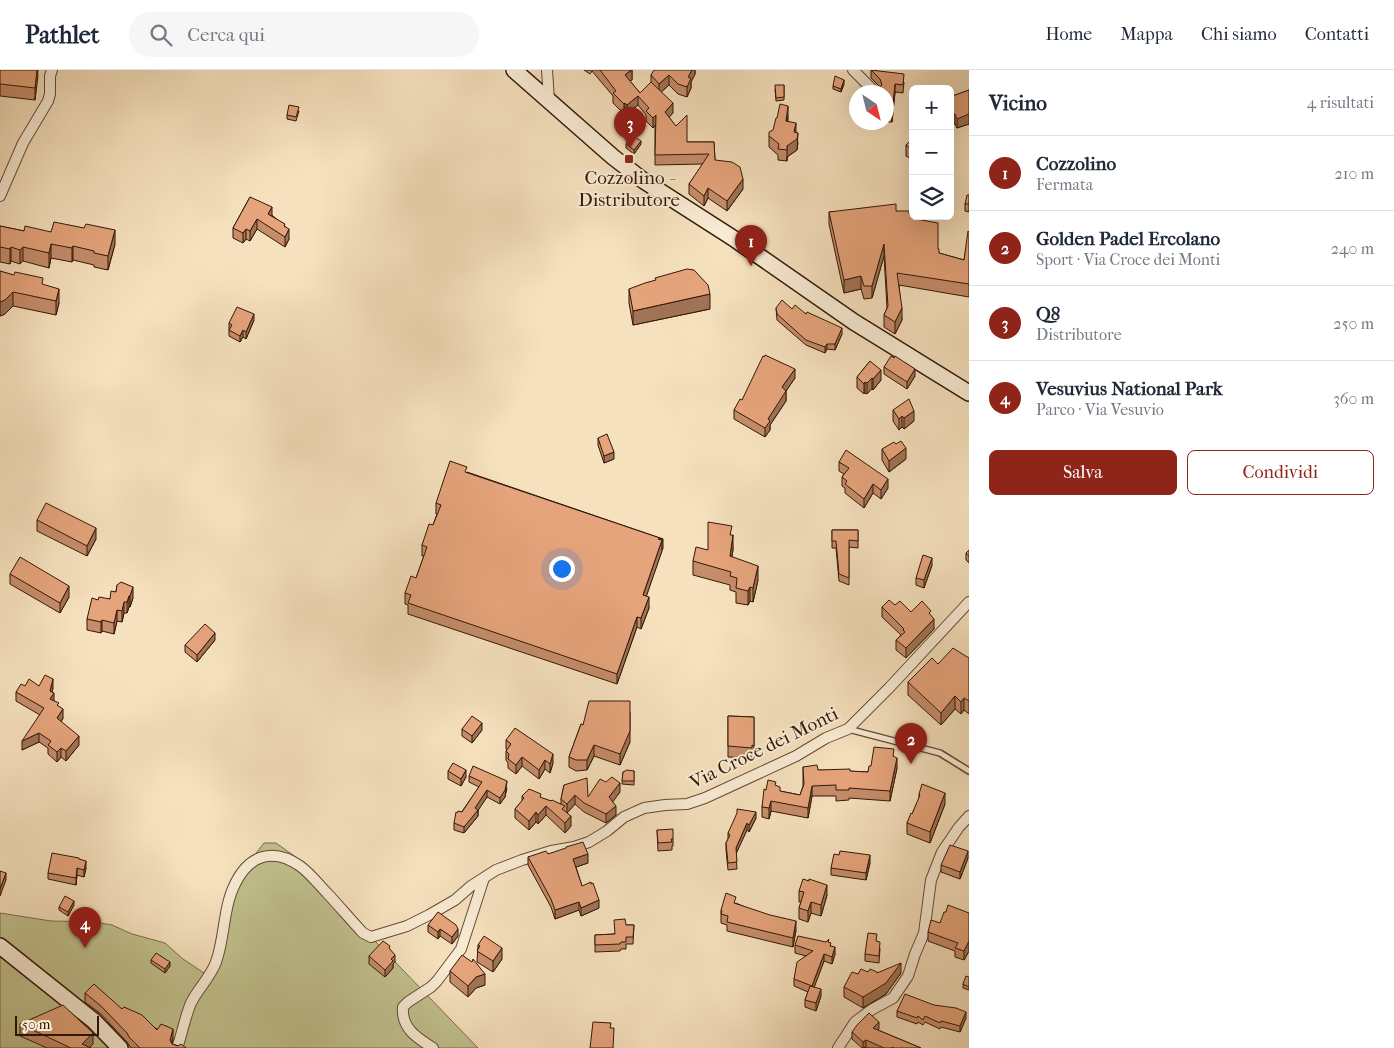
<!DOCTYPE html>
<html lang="it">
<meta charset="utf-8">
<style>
body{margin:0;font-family:"IM FELL French Canon",serif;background:#f6f6f7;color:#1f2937}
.controls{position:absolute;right:15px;top:15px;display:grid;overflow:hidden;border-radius:8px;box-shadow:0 5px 20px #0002}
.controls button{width:45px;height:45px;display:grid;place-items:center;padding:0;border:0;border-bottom:1px solid #e0e1e3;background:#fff;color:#1f2937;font:25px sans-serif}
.compass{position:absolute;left:849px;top:15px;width:45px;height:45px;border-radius:50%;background:#fff;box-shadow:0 5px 20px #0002;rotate:145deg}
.scale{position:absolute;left:15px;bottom:12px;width:84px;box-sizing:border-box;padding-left:5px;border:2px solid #321706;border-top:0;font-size:14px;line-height:18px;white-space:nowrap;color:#321706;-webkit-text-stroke:4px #f9ecd5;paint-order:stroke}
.you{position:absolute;left:561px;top:498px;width:18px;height:18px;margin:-12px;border:4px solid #fff;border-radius:50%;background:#1a73e8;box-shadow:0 0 0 8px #1a73e833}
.badge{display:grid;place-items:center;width:32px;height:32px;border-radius:50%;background:#8f2418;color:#fff;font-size:16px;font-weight:700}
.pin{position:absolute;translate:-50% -41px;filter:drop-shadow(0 1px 2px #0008)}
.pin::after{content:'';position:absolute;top:26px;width:18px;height:15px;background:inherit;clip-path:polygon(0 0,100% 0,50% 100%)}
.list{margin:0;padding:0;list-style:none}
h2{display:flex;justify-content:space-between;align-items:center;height:65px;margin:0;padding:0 20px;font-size:21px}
h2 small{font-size:16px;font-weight:400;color:#747a83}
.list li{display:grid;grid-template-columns:32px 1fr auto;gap:15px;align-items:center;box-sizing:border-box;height:75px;padding:0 20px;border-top:1px solid #e0e1e3}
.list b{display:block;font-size:19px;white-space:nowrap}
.list p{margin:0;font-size:16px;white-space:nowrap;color:#747a83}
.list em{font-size:16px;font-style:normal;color:#747a83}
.actions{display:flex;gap:10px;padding:15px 20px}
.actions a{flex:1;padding:11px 0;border:1px solid #8f2418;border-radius:8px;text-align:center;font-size:18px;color:#8f2418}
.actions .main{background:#8f2418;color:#fff}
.icon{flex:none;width:28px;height:28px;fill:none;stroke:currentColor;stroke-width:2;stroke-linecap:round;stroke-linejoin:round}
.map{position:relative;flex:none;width:969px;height:978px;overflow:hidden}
header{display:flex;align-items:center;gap:30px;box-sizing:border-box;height:70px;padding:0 25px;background:#fff;border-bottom:1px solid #e0e1e3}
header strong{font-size:24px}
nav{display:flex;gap:28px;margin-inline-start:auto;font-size:18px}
.search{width:350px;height:45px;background:#f6f6f7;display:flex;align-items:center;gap:12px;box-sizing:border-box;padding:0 18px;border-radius:28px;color:#747a83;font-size:19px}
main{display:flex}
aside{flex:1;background:#fff}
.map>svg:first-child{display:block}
.green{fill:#c1c18e;stroke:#7a6c4a}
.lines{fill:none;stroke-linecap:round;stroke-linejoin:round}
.lane-casing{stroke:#634a34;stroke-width:8}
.street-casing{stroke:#634a34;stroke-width:12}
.secondary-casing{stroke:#321706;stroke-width:18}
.lane{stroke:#f9ecd5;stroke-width:5}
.street{stroke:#f9ecd5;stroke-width:10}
.secondary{stroke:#f9ecd5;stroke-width:15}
.wall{fill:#c68d6b;stroke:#321706}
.shaded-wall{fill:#a17357;stroke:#321706}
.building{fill:#e6a47c;stroke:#321706}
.poi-dot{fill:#8f2418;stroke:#f9ecd5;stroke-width:2}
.labels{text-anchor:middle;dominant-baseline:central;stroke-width:4;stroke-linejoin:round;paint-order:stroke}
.poi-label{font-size:19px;fill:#321706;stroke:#f9ecd5}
.street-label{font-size:19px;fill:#321706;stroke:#f9ecd5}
</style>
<header>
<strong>Pathlet</strong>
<div class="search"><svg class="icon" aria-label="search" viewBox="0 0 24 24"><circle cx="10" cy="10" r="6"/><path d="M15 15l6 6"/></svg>Cerca qui</div>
<nav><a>Home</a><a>Mappa</a><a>Chi siamo</a><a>Contatti</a></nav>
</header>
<main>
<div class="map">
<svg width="969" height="978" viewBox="0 0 969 978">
<rect width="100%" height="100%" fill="#f6e1be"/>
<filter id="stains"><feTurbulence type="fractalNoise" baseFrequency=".004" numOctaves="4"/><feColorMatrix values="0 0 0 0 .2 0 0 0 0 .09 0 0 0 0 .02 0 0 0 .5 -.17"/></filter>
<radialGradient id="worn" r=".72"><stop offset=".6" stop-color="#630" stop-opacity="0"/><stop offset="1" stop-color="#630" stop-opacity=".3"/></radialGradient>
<path class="green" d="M264,773H276L300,790L313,803L373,869L478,978H0V843L51,851L95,852L112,855L132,864L165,873L183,889L207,905L220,874L228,831L253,787Z"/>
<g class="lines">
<g class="lane-casing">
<path id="lane" d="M848,659L940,683L969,701"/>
</g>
<g class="street-casing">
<path id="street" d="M547,0L549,30
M853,0L875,22
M0,126L23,73L48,31L50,24V6L52,0
M177,978C182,965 186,942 192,931C199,918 211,906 216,892C225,867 223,838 235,814C249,785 273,777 300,796C311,804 318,814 327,823C339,836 351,850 363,863L371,867L407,856L429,845L455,830L471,816L496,800L522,790L551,781L574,777L589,772L607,761L624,747L644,738L665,735L687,734L705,728L796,686L826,668L848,659L889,618L969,532
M433,978C417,968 401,958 403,937L408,932L431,917L437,911L461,879L484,808
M838,978L855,952L871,940L893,928L908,906L915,884L924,863L931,810L942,782L959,757L969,746"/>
</g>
<g class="secondary-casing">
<path id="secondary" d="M514,0L613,87L644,111L736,170L854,252L969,323
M0,876L94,951L120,978"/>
</g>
<use href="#lane" class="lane"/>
<use href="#street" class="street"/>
<use href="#secondary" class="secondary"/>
</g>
<path class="wall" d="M0,0H38L35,30L0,26Z
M584,0H632V10L630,11L640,23L651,13V5L695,0V4L691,12V18L687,27L678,24L669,15L661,22L673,43L669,47L687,72H714L715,90L743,119L727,141L708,128L704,136L689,124V114L703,94L655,95V55L653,58L646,51V45L638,35L627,45L625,42L624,44L613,33V26L592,1L590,4Z
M871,0L904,12L903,23L895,22L892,52H886V22L874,21L877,20L880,17L871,8Z
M844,14L841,22L833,19V16Z
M784,15V30L776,31L775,19Z
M969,20V54L957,58L955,54L950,56V27Z
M299,41L296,51L287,49V45Z
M788,46V51L796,63L798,73L797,80L787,87V91L778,90V85L769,77V66Z
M863,52H880V56L863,55Z
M913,68V90L906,86V75Z
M626,74H641L634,84L626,78Z
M969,125V142L965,141V134Z
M250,127L285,156L289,169L285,177L257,159L250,171L246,169L243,173L233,168V158Z
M896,141L909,144L916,149L938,179L939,183L964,190L969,162V227L899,215L902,250L895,264L884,257V245L887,238L884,186L872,228L864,229L861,219L844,223L829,154V142Z
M0,156L24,161L115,174L108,200L94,197V195L73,190L72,192L51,188L49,198L23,191L20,194L11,191L10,194L0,192Z
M0,201L43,215L59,233L56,245L13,236L5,244L0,246Z
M629,219L710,239L633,255L629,233Z
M776,238L792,239L806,244L842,264L835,280L827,279L825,283L806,275L777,250Z
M254,250L246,269L243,267L240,272L229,266V253Z
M870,291L881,310L873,320L872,319L867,324L865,323L864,324L857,318V307Z
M884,297L915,306L907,319L884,304Z
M795,308L786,321V331L770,355V360L765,367L734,349V340L742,330Z
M893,340L914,351L904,359L902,357L899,360L893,351Z
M598,368L614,389L604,393L598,375Z
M882,379L906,389L889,402L882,390Z
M839,392L888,418L881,429L873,423L864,438L845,423V418L842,416V407L844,404L839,401Z
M467,402L663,469V479L662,480L646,526L649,538L641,559L637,557L617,614L408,544V535L405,534V523L416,508L424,486H422V475L433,455L437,444H436V433Z
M37,450L96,469L87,486L37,461Z
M832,460H858V478L849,477V515L839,511L836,478H832Z
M732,465L733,479L732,487L758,510L753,532L750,531L748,535L736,533V522L730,520V515L693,505V491Z
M969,480V493L966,490V483Z
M932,495L924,518L916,515V508Z
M10,504L69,527L60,543L10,514Z
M117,515L133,528L130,537H129L127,543H124L122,552L117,551L114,564L102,561L101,563L87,560V549L98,530L110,529L116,522Z
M895,535L911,542L931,546L934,559L906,588L896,580V570L901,565L882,547V537Z
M215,570L197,592L185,582V575Z
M969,588V644L964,640L961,644L955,639L941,655L908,625V612L938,594Z
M25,616H39L53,618L52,622L54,631L59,637L63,648L61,652L79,675L66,691L61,687L57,692L48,684V678L39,672L22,680L40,645L16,631V622Z
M728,646L754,647V686H752V688L728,687Z
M581,654L630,672L620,695L594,686L587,700L576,701L569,697V687Z
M462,659L482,660L472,673L462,666Z
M506,670L553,693L550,703L545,699L539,709L522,696L516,704L508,698V693L506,690V681L507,680L506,679Z
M894,687L897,698L890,731L849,728V730L836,731V726H812L808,748L771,741L769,749L762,747V737L766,720L776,716L780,721L800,725L803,716V697L818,700L868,702L871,696Z
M448,701L466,707L461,716L448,709Z
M634,701V715L622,714L623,702Z
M469,706L507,718L505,727L500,734L487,727L478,740V746L464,763L454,760V753L479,717L469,712Z
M564,715L588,727L620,722L612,732L616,745L606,753L584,742L575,734L567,743L571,756L565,763L546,745L538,754L536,752L529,760L515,748V739L522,731V726L541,728L561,734V729Z
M919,724L945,734L930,773L907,764V753L912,744L919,729Z
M756,748L749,762L747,760L736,783L737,799L728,800L726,780V773L728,769V763Z
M657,760L673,769V776H672V780L658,781Z
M548,784L588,793L576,797L582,816L599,838L581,846L579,840L555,849L551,837L528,795V787Z
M968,788L960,809L941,802V795Z
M79,789L86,798L84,807L77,805L76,815L48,809V803Z
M870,793L866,810L831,805V798Z
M809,811L827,825L821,846L811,843L808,852L799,849V838L801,832H799V821Z
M736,833L796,860L793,877L727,861V855L721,853V840Z
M74,835L68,846L59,840V837Z
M969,843V881L964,890L955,887V881L928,871V862L940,853Z
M428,855L458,866L452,874L440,866L438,869L428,862Z
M626,855H634L633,874H626V879H621L620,881L595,882V865L614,864Z
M877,871L880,879L879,893L865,891V884Z
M829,873L835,884L832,894L824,891L814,917L821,926L816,941L805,937V930L808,922L794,916V909L806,886L795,883V875Z
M478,875L502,889L493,902L477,892Z
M390,879L395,892L393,894V898L385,907L369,894V886Z
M151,890L170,896L165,903L151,893Z
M450,901L485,915L476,918L468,927L450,912Z
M868,902L877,903H901L886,924L863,938L844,927V917L858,904Z
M969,907V920L963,918V914Z
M85,923L122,939L173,968L172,974L186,978H131L127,972L101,944L85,932Z
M897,941L966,948L960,962L941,957L940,959L925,952L923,955L918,952L917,954L897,947Z
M20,954L93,974L90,977L91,978H47L20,966Z
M879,959L878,960L921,978H868L866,977L865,978H862L852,969V962Z"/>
<path class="shaded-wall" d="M37,0L38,6L35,30V18Z
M632,0V10L625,15V5Z
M692,0H695V4L691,12V18L687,27V17L688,7Z
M669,5V15L659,24V14Z
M844,10V14L841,22V19Z
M895,14V22L892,52V44Z
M638,26V35L627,45V35Z
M625,33V42L624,44V34Z
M673,33V43L665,52V42Z
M788,36V46L786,61V51Z
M969,38V54L957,58V49Z
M955,44V54L950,56V46Z
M656,45V54L653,58V48Z
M796,53V63H798L797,80L787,87V91V76L794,62Z
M641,71V74L634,84V80Z
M743,109V119L727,141V131Z
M708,118V128L704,136V126Z
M272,137V147L268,144Z
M257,149V159L250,171V161Z
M246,159V169L243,173V163Z
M289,159V169L285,177V167Z
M115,160V174L108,200V186Z
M51,174V188L49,198V183Z
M884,174V186L872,228V216Z
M73,176V190L72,192V178Z
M11,177V191L10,194V179Z
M23,177V191L20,194V180Z
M861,206V219L844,223V210Z
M59,219V233L56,245V231Z
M13,222V236L5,244L0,246V232Z
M710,224V239L633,255V241Z
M902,238V250L895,264V252Z
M254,244V250L246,269V262Z
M842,258V264L835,280V274Z
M243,260V267L240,272V266Z
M827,274V279L825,283V277Z
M795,299V308L786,321V331L770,355V360L765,367V358L768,349L782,317Z
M915,299V306L907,319V312Z
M881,300V310L873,320V309Z
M872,308V319L867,324V313Z
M865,312V323L864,324V314Z
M914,341V351L904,359V348Z
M902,346V357L899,360V349Z
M906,378V389L889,402V391Z
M614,382V389L604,393V386Z
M888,409V418L881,429V420Z
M873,414V423L864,438V429Z
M96,458V469L87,486V476Z
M733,465V479L730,500V486Z
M662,470V481L643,536V525Z
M932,488V495L924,518V510Z
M758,496V510L753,532V518Z
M69,516V527L60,543V533Z
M133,517V528L130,537V526Z
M750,517V531L748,535V521Z
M129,526V537L127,543V532Z
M649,527V538L641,559V548Z
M124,532V543L122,552V541Z
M117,540V551L114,564V553Z
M637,547V557L617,614V604Z
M934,549V559L906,588V578Z
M102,550V561L101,563V552Z
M215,563V570L197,592V585Z
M53,609V618L50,629L54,623V632L50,638V621Z
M955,626V639L941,655V643Z
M964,628V640L961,644V632Z
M63,639V648L57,657V648Z
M630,642V672L620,695V684Z
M482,653V660L472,673V666Z
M39,663V672L22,680V671Z
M79,666V675L66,691V681Z
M594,675V686L587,700V690Z
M61,678V687L57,692V682Z
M553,684V693L550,703V694Z
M522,687V696L516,704V695Z
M897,688V698L890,731V721Z
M545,690V699L539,709V700Z
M466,700V707L461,716V709Z
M507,711L505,727L500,734V728Z
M620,713V722L609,737V727Z
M812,716V726L808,748V738Z
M487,720V727L477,742L478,740V746L464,763V757L475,738Z
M945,723V734L930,773V762Z
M575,725V734L567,743V734Z
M771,731V741L769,749V738Z
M546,736V745L538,754V745Z
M616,736V745L606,753V744Z
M536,742V752L529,760V751Z
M756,742V748L749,762V755Z
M571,746V756L565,763V753Z
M747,753V760L736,784V778Z
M968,781V788L960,809V802Z
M588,784V793L573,798V789Z
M870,785V793L866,810V803Z
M86,791V798L84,807V800Z
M77,798V805L76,815V808Z
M6,803V810L0,826V819Z
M827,815V825L821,846V835Z
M599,830V838L581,846V838Z
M74,831V835L68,846V842Z
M579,832V840L555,849V840Z
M811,832V843L808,852V841Z
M796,851V860L793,877V868Z
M440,859V866L438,869V862Z
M458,859V866L452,874V867Z
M969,871V881L964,890V881Z
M835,877V884L832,894V887Z
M502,878V889L493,902V891Z
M824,884V891L812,923V916Z
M395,885V892L393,894V898L385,907V900L391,889Z
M170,892V896L165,903V899Z
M901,893V903L886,924L863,938V927Z
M485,904V915L476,918L468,927V916L476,907Z
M821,919V926L816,941V933Z
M966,942V948L960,962V956Z
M879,952V959L873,965V958Z
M173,959V968L170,978V970Z
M93,963V974L89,978L82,974Z
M866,970V977L863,978V972Z"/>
<path class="building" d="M0,0H37L35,18L0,14Z
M600,0H631L625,5L640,23L651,12L673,33L665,42L676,56L687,45V72H714L715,90L732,92L740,97L743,109L727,131L708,118L704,126L689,114L709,84L655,85L656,45L653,48L646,41L649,38L638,26L627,35L625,33L624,34L613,23L616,21Z
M654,0H692L688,7L691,8L687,17L678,14L669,5L659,14L651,5Z
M871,0L904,4L903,15L895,14L892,44H886V22H870V19L874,21L877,20L882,15L880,9Z
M835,6L844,10L841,19L833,16Z
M775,15H784V27L776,28Z
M969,20V44L957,49L955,44L950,46V34L952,33L950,27Z
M780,34L788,36L786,51L796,53L794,62L798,63L797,69L787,76V80L778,79L779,74L769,66V62L773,60L776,48H777Z
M289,35L299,37L296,47L287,45Z
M632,65L641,71L634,80L626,74Z
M913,68V80L906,75Z
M967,125H969V134H965Z
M250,127L272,137L268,144L285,154L284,156L289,159L285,167L257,149L250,161L246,159L243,163L233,158Z
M896,134V141H909V144H913V146H916V149L938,153V179H939V183L964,190L968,161L969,162V214L897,203L902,238L895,252L884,245L888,236L884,174L872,216H864L861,206L844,210L829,142Z
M54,152L84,158L86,154L115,160L108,186L94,183V181L73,176L72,178L51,174L49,183L23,177L20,180L11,177L10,179L0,177V156L24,161L25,156L51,162Z
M687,199L694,200L708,215L710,224L633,241L629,219L645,213L656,210L655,208Z
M0,201L14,205L15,202L43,208L42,214L59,219L56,231L13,222L5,230L0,232Z
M782,230L792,239L795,235L806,244L807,242L842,258L835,274H827L825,277L806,270L777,244L776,238Z
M237,237L254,244L246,262L243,260L240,266L229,260L232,255L229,253Z
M765,285L795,299L782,317L786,321L768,349L770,351L765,358L734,340L740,329L742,330L763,286L764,287Z
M891,286L894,288L895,286L915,299L907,312L884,297Z
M870,291L881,300L873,309L872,308L867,313L865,312L864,314L857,307Z
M909,329L914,341L904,348L902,346L899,349L893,340Z
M607,364L614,382L604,386L598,368Z
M901,371L906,378L889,391L882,379L894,372L896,374Z
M846,380L888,409L881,420L873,414L864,429L845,414L847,411L842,407L849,398L839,392Z
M450,391L467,397L465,402L663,469H658L662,470L643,525L649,527L641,548L637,547L617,604L408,533L411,525L405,523L411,506L416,508L427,477L422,475L429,454L433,455L441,435L436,433Z
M46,433L96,458L87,476L37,450Z
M708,452L732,456L730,465H733L730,486L758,496L753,518L750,517L748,521L736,518L737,508L730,506L731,502L693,491L696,477L708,480Z
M832,460H858V471L849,470V508L839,504L836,471H832Z
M969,480V486L966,483Z
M923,485L932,488L924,510L916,508Z
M20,487L69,516L60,533L10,504Z
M121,512L133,517L130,526H129L127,532H124L122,541L117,540L114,553L102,550L101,552L87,549L92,528L98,530L99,527L110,529L111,521L116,522L117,515Z
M889,530L895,535L900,531L911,542L922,531L931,541L929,543L934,549L906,578L896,570L905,562L903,560L904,559L882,537Z
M205,554L215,563L197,585L185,575Z
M953,578L969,588V631L964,628L961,632L955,626L941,643L908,612L932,588L938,594Z
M45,605L53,609L50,621L54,623L50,629L59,633L57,635L63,639L57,648L79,666L66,681L61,678L57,682L48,675L51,671L39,663L22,671L44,638L16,622L21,614L25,616L29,609L39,616Z
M589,631H630V661L620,684L594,675L587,690H576L569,687L581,654L583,655Z
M472,646L482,653L472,666L462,659Z
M728,646L754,647V676L752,675V678L728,676Z
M515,658L553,684L550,694L545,690L539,700L522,687L516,695L508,689L509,684L506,681L511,674L506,670Z
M874,677L894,679L893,686L897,688L890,721L849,718V720H836V715L812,716L808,738L771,731L769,738L762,737L764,719L766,720L768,710L776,712L775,715L780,717V721L800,725L804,714L803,697L817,695L818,700L850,699V701L868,702L869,696H871Z
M453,693L466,700L461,709L448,701Z
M473,696L507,711L505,720L500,728L487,720L475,738L478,740L464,757L454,753L456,742L457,743L458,741L462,742L482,712L469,706Z
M627,700L634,701V711H622L623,702Z
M612,707L620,713L609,727L616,736L606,744L584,733L575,725L567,734L561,729L564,715L587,708L588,727L600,709L606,712Z
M922,714L945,723L930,762L907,753L911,743L912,744L920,725L919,724Z
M529,719L541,724L540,727L551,731L552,730L565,736L562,739L571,746L565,753L546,736L538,745L536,742L529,751L515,739L524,728L522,726Z
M737,739L756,742L749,755L747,753L736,778L737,792L728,793L726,773L730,765L728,763L737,743Z
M673,759V769H671L672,772L658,773L657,760Z
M583,772L588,784L573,789L582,816L591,812V814L593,813L599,830L581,838L579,832L555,840L551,829L528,787L546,781L548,784L566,778V777Z
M950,775L968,781L960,802L941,795Z
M840,781L870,785L866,803L831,798L834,784L839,785Z
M52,783L79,788V789L86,791L84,800L77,798L76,808L48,803Z
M0,801L6,803L0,819Z
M803,809L809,811V809L827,815L821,835L811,832L808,841L799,838L804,822L799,821Z
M726,823L736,827L734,833L770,845L796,851L793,868L727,852L728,846L721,844L722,841L721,840Z
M65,826L74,831L68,842L59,837Z
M948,835L969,843V871L964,881L955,878L958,873L928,862L931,850L940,853L944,842H946Z
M438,842L456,855L458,859L452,867L440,859L438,862L428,855Z
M625,849L626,855H634L633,867H626V872H621L620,874L595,875V865L615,864L614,850Z
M868,863L877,864L876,871L880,872L879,886L865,884Z
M484,866L502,878L493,891L477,881L480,876L478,875Z
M798,866L826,872L829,869L828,872L831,873L830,876L835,877L832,887L824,884L812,916L794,909L797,892L813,881L795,875Z
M383,871L390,876L389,878L395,885L391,889L393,891L385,900L369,886Z
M156,883L170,892L165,899L151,890Z
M462,885L472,892L473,889L485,904L476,907L468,916L450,901Z
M901,893L886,913L863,927L844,917L852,902L858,904L861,899L868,902L870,899L877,902V903Z
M966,906L969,907V917L963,914Z
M94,914L122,939L124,937L142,945L157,960L161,954L173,959L170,970L172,974L178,976L181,974L186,978H140L129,967L127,963L101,936L85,923Z
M810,916L821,919L816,933L805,930Z
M905,924L934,935L956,938L966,942L960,956L941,951L940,953L925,946L923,950L918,946L917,948L897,941Z
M63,935L93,963L82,974L91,978H71L20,954Z
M869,943L879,952L873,958L921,978H894L892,977V978H884L866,970L863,972L852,962L857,955Z
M593,952L611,953L610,958H614L613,978H590Z"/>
<rect class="poi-dot" x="624" y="84" width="10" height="10" rx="2.5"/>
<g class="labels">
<g class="poi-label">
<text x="629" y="108">Cozzolino -<tspan x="629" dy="22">Distributore</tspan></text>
</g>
<g class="street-label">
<text transform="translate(764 678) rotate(-26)">Via Croce dei Monti</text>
</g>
</g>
<rect width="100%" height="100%" filter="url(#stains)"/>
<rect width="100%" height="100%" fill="url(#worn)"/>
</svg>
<div class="controls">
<button>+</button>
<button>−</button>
<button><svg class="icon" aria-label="layers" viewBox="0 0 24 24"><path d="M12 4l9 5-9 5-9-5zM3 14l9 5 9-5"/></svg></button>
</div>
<svg class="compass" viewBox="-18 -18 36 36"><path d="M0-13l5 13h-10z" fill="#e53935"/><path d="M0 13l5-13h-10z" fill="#747a83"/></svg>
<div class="scale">50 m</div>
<div class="you"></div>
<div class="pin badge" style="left:751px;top:196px">1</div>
<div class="pin badge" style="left:911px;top:694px">2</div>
<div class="pin badge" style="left:630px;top:78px">3</div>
<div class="pin badge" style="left:85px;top:878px">4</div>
</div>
<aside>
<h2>Vicino<small>4 risultati</small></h2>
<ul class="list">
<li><span class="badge">1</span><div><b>Cozzolino</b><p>Fermata</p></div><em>210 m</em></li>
<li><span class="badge">2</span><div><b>Golden Padel Ercolano</b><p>Sport · Via Croce dei Monti</p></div><em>240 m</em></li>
<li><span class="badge">3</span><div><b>Q8</b><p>Distributore</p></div><em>250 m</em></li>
<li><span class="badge">4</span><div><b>Vesuvius National Park</b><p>Parco · Via Vesuvio</p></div><em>360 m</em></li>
</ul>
<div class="actions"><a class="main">Salva</a><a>Condividi</a></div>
</aside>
</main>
